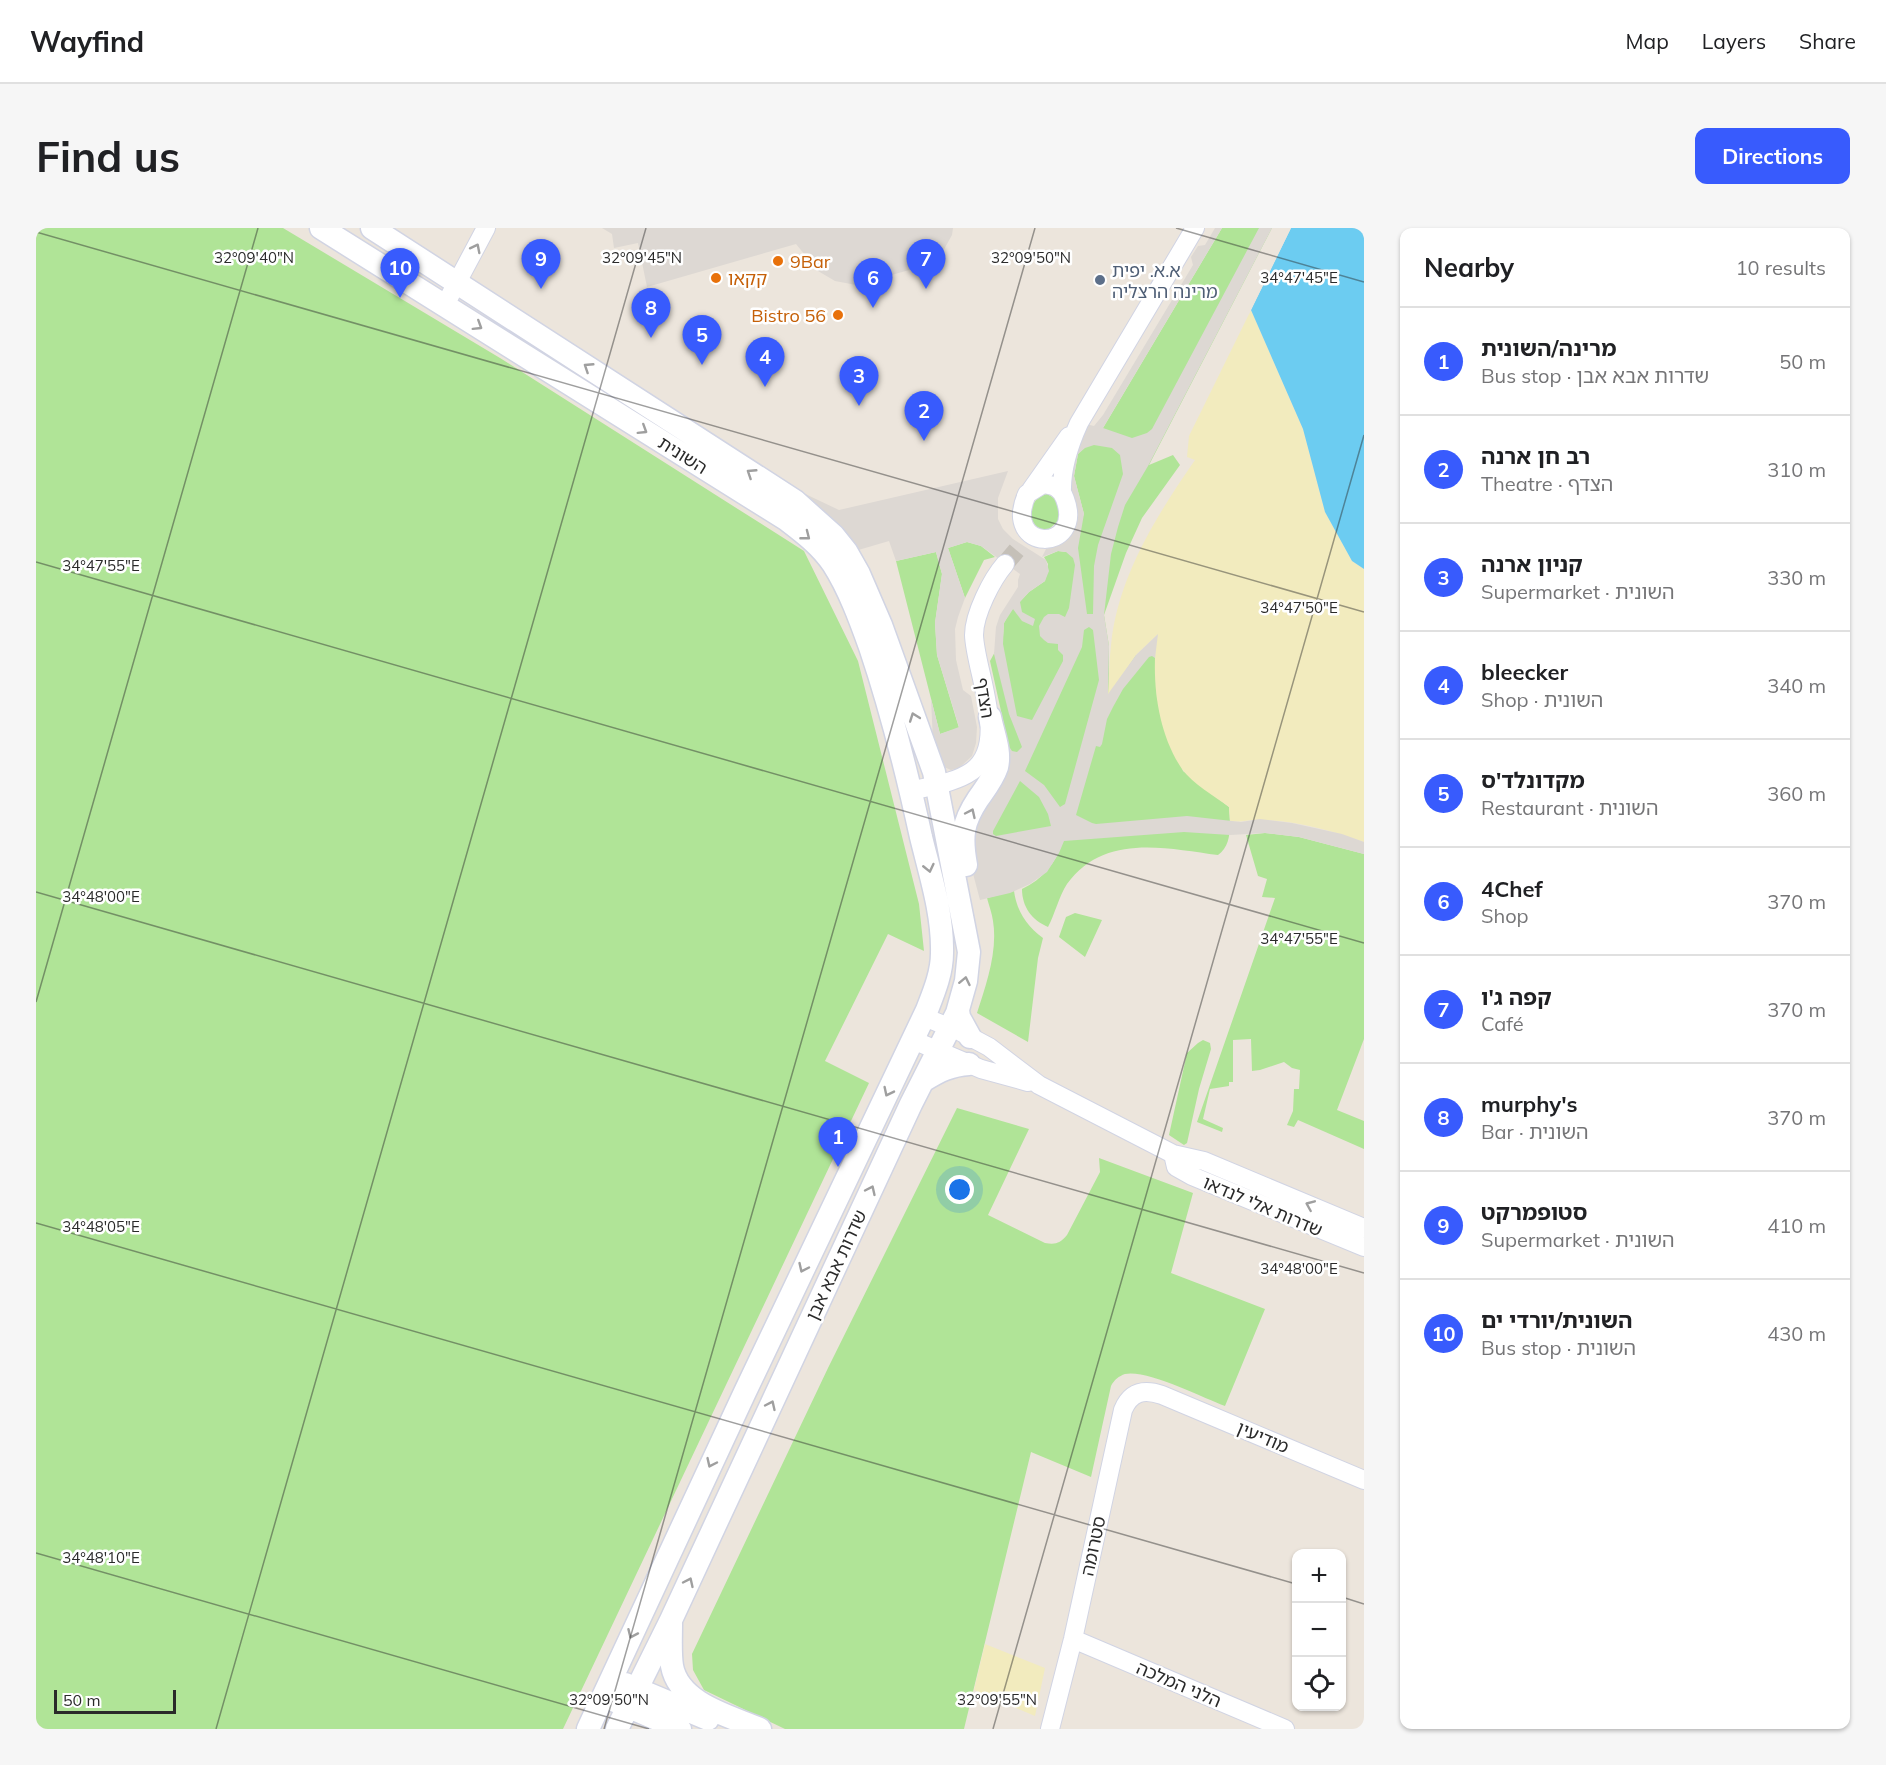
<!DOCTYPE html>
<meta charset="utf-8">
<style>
body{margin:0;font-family:Mulish,"Noto Sans Hebrew",sans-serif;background:#f6f6f6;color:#202124}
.controls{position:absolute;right:18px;bottom:18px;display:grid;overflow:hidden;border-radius:12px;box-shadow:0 2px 4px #0004}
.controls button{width:54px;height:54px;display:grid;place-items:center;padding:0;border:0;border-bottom:2px solid #e0e0e0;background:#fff;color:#202124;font:30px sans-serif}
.scale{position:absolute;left:18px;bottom:15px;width:122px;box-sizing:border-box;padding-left:6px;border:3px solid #2a2a2a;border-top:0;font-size:16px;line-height:21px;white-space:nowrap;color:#2a2a2a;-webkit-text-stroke:4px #fff;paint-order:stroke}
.you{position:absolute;left:924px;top:962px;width:21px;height:21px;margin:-15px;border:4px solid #fff;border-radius:50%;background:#1a73e8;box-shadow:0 0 0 9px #1a73e833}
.badge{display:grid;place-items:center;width:39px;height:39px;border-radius:50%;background:#385bfd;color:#fff;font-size:20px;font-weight:700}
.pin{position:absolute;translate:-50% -50px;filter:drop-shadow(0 2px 3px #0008)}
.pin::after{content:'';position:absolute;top:32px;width:21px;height:18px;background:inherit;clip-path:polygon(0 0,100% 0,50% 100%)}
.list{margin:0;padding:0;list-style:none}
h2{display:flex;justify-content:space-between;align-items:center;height:78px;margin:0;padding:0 24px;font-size:26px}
h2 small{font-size:20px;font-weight:400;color:#757577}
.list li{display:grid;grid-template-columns:39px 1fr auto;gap:18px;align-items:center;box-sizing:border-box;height:108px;padding:0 24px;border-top:2px solid #e0e0e0}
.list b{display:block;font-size:22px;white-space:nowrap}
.list p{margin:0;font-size:20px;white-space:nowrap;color:#757577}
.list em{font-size:20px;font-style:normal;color:#757577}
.icon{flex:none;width:33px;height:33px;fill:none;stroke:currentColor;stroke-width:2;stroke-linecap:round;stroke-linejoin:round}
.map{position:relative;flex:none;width:1328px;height:1501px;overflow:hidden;border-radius:12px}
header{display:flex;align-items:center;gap:36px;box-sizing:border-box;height:84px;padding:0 30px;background:#fff;border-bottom:2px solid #e0e0e0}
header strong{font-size:28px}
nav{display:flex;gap:33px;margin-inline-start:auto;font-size:21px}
.intro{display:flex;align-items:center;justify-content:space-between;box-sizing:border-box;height:144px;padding:0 36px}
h1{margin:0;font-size:42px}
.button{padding:15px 27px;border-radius:12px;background:#385bfd;color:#fff;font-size:21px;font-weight:700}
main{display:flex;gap:36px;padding:0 36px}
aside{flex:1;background:#fff;border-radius:12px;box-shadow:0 2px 4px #0004}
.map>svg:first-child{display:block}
.green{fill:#b0e497}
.sand{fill:#f2ebbe}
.plaza{fill:#ddd8d3;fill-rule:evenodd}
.water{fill:#6cccf1}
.pier{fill:#ece5dc}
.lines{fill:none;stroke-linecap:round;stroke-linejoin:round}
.minor-tunnel{stroke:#c5c0b8;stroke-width:18;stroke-dasharray:18 9;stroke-linecap:butt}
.minor-casing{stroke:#d1d4e3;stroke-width:20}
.tertiary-casing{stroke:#d1d4e3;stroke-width:25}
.minor{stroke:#fff;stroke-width:18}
.tertiary{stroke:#fff;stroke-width:22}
.oneway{stroke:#9f9f9f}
.ticks{fill:none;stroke:#2a2a2a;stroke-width:1.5;stroke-opacity:0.45}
.food-dot{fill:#e8710a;stroke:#fff;stroke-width:2}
.service-dot{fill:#5c6f8a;stroke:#fff;stroke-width:2}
.labels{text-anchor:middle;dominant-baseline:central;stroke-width:5;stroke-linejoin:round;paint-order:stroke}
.food-label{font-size:18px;fill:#c56008;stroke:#fff;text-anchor:start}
.service-label{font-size:18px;fill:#4e5e75;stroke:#fff;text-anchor:start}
.street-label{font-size:18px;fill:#2a2a2a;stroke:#fff}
.ticks-label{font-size:15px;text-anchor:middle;fill:#2a2a2a;stroke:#fff;stroke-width:5;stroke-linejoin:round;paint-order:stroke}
</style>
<header>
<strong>Wayfind</strong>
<nav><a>Map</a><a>Layers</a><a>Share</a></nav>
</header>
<div class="intro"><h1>Find us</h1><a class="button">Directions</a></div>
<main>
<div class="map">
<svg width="1328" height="1501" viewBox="0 0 1328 1501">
<rect width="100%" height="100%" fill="#ece5dc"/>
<path class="green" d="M0,0H247L464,130L768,323L822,433L883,676L888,723L852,706L789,833L833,855L527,1501H0Z
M1186,0H1236L1113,237L1137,227L1144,237L1106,290L1090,325L1068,387L1073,418V466L1100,427L1119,426L1121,470L1147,543L1193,579C1194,594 1197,617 1182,627C1129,620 1068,605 1031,656C1023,668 1019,686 1012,699C996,692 986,679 986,661C1007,651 1020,635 1027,613L941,623L976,533L954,433L967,409L968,395L973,385L993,364L1009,353L1012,336L1008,329L1022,323L1030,324L1048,286L1038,248L1042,226L1067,200Z
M1011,266C1023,271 1023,280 1023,292L1011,303C989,299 990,271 1011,266Z
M931,314L945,318L959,329L948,332L929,370L912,320Z
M900,324L906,346L899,395L901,427L923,500L904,506L860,333Z
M1229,605L1263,609L1328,626V811L1301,882L1328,893V921L1262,892L1258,899L1251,897L1257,883L1258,861H1263L1264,842L1256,840L1248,834L1224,842L1216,843L1215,811L1197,812V854H1193V858L1174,861L1167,891L1187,900L1186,904L1161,894L1239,670L1226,669L1231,651L1222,648L1210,607Z
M978,663C981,684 991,698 1007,710L1002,730L992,814L941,785C950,757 962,723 957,693C956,685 953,678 951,670Z
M1039,685L1066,692L1049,729L1023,709L1030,689Z
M1167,812L1174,815L1175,821L1163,861L1151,915L1148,917L1133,907L1151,825L1162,815Z
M921,880L993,901L952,987L1009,1015C1020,1017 1024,1015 1031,1007L1064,944L1063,930L1157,965L1135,1045L1229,1081L1189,1178C1168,1170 1110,1141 1089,1146C1083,1148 1078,1152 1075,1158L1055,1249L995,1224L928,1501H749L668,1462L657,1442L656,1426L792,1140Z"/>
<path class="sand" d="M1215,82L1267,201L1289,284L1316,333L1328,341V614C1296,603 1261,593 1227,592C1216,591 1205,595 1194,593L1193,579C1178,568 1157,556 1146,541C1121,504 1115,451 1121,407L1100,427L1072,468C1073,451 1073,434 1075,417C1082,348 1121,287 1159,232L1151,229L1153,208Z
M949,1416L1009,1440L999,1488L938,1462Z"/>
<path class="plaza" d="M566,0H917L916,7L906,25L891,37L820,57L799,53L782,43L760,16L611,59L602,15L578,20L576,6Z
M1179,0H1186L1067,200L1096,210L1111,205L1116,201L1223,0H1236L1112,238L1089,277L1082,299L1075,326L1068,387L1073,418L1072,466L1100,427L1122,406L1119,430L1116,428L1113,429L1087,461L1077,479L1071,491L1066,516L1064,519L1060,518L1040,587L1056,595L1060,596L1151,588L1205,594L1224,591L1256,595L1306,606L1328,614V626L1263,609L1229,605L1194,607L1148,604L1028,613L1023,625L1011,644L994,656L974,665L944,672L931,623L968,524L974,520L976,523L981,524L986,519L973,486L958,426L960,399L964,387L982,359V352L984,346L945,318L931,314L912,320L929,370L922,389L919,401L920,432L927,462L935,468L941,499L940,515L936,528L923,540L915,542L906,538L897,513L895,471L904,506L923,499L901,427L899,395L906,346L900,324L860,333L853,313L819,323L763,263L803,282L972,243L962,270V291L967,301L977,311L1010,332L1013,343L1009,353L993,364L984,374L986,384L999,391L997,398L986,393L977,381L968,395L967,416L981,488L996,492L1027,433V427L1022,422V416L1012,415L1008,412L1004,408L1003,398L1008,389L1012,386H1023L1029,389L1033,380L1039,337L1037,330L1030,324L1022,323L1006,329L1010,321L1026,316L1032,310V254L1050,196L1058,198L1067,187L1157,37L1155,29L1162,18L1169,17ZM1058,217L1076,220L1084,227L1087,246L1062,317L1058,338L1057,386H1051L1042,320L1048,286L1038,248L1042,226L1049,220ZM1053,399L1057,402L1063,452L1029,576L1024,579L1008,557L989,543L1046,419L1048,402ZM984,553L1003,569L1012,586L1015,598L960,608L957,606V603Z"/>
<path class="water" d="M1255,0H1328V341L1316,333L1289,284L1267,201L1215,82Z"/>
<path class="pier" d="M1252,0H1255L1213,86L1212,81Z"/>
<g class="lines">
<path class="minor-tunnel" d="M969,336L985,317"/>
<g class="minor-casing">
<path id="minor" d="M409,77L450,0
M1007,256C1018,257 1025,260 1029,271C1049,325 965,325 991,266Z
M995,262L1033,208
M1026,265C1025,240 1033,217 1043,195L1159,0
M875,563C894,558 919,555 936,543C974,516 939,443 938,407C938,386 956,351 969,336
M888,789L925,804L953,819L1003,857L1137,926L1168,933L1328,1000
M877,812L945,841L992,854
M1137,926L1140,939L1156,948L1328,1019
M1037,1411L1249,1501
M1014,1501L1037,1411L1087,1182C1095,1163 1108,1161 1126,1167L1328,1252"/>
</g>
<g class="tertiary-casing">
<path id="tertiary" d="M285,0L751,292C768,305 785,318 797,336C813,361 824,391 834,419C855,481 871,545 885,609C894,646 907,686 906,725C906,745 898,764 891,782L709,1164L552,1501
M336,0L759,273L798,308L810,323L823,346L845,397L898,544L933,724L930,753L921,785L875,876L635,1392L581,1501
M930,637C925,609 926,595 942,571C949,561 957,551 961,539C965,523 957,505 954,489
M922,782L923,789L934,809
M887,853C903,843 915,837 933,836
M635,1396C635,1410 634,1425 636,1438C643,1476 694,1488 724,1501
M589,1456L672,1491
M579,1473L644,1501"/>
</g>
<use href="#minor" class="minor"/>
<use href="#tertiary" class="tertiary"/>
</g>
<defs><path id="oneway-chevron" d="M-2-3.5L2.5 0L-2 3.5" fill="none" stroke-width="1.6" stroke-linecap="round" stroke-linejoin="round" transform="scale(1.5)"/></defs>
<g class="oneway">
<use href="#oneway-chevron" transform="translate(440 20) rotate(-63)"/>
<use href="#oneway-chevron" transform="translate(442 98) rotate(32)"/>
<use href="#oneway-chevron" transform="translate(552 139) rotate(-147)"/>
<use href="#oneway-chevron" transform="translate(607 202) rotate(32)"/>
<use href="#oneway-chevron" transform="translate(715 245) rotate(-147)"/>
<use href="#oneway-chevron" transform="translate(770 308) rotate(38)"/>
<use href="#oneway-chevron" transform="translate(878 489) rotate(-110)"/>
<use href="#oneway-chevron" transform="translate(935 585) rotate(-65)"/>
<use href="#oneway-chevron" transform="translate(893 640) rotate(77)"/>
<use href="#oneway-chevron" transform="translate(929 753) rotate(-78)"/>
<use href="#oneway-chevron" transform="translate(852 864) rotate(116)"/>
<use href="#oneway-chevron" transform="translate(835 962) rotate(-65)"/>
<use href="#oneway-chevron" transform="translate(1274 977) rotate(-157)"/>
<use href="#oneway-chevron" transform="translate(767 1040) rotate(115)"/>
<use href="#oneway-chevron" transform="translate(735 1177) rotate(-65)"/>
<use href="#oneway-chevron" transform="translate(675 1235) rotate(115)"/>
<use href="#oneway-chevron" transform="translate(653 1354) rotate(-65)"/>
<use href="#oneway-chevron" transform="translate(596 1406) rotate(114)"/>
</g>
<path class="ticks" d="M1140,0L1328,54M0,4L1328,384M0,334L1328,715M0,664L1328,1045M0,774L222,0M0,995L1260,1356M0,1325L613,1501M1306,1369L1328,1376M180,1501L610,0M568,1501L999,0M957,1501L1328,207"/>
<g class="food-dot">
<circle cx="742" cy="33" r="6"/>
<circle cx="680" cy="50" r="6"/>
<circle cx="802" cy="87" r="6"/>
</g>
<circle class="service-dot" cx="1064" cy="52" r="6"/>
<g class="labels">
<g class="food-label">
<text x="754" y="33">9Bar</text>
<text x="692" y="50">קקאו</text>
<text x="790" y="87" text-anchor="end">Bistro 56</text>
</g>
<g class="service-label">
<text x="1076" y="42">א.א. יפית<tspan x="1076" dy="21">מרינה הרצליה</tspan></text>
</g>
<g class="street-label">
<text transform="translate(647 227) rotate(32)">השונית</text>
<text transform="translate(949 470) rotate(81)">הצדף</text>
<text transform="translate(1227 978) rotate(23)">שדרות אלי לנדאו</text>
<text transform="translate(800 1037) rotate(-65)">שדרות אבא אבן</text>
<text transform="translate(1227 1209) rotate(23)">מודיעין</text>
<text transform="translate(1057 1318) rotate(-78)">סטרומה</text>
<text transform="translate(1143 1456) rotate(23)">הלני המלכה</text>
</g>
</g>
<g class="ticks-label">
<text x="218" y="35">32°09'40"N</text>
<text x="606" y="35">32°09'45"N</text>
<text x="995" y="35">32°09'50"N</text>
<text x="1263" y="55">34°47'45"E</text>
<text x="65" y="343">34°47'55"E</text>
<text x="1263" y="385">34°47'50"E</text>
<text x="65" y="674">34°48'00"E</text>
<text x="1263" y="716">34°47'55"E</text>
<text x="65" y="1004">34°48'05"E</text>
<text x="1263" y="1046">34°48'00"E</text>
<text x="65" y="1335">34°48'10"E</text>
<text x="573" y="1477">32°09'50"N</text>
<text x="961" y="1477">32°09'55"N</text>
</g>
</svg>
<div class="controls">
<button>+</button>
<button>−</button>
<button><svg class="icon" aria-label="locate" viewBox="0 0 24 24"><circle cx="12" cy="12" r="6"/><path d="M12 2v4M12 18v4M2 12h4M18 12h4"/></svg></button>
</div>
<div class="scale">50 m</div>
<div class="you"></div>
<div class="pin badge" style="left:802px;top:939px">1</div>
<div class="pin badge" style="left:888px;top:213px">2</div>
<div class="pin badge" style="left:823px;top:178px">3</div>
<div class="pin badge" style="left:729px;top:159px">4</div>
<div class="pin badge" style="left:666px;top:137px">5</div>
<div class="pin badge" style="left:837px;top:80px">6</div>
<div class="pin badge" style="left:890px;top:61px">7</div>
<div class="pin badge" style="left:615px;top:110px">8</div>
<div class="pin badge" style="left:505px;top:61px">9</div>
<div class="pin badge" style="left:364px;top:70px">10</div>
</div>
<aside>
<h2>Nearby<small>10 results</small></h2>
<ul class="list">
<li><span class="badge">1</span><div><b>מרינה/השונית</b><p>Bus stop · שדרות אבא אבן</p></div><em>50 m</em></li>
<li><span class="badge">2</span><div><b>רב חן ארנה</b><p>Theatre · הצדף</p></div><em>310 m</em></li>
<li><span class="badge">3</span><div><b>קניון ארנה</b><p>Supermarket · השונית</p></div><em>330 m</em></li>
<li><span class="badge">4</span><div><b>bleecker</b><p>Shop · השונית</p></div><em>340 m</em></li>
<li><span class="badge">5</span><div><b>מקדונלד'ס</b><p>Restaurant · השונית</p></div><em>360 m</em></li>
<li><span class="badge">6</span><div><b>4Chef</b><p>Shop</p></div><em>370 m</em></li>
<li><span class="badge">7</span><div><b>קפה ג'ו</b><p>Café</p></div><em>370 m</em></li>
<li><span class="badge">8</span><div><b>murphy's</b><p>Bar · השונית</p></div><em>370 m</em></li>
<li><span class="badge">9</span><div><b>סטופמרקט</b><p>Supermarket · השונית</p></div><em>410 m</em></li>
<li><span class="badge">10</span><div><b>השונית/יורדי ים</b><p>Bus stop · השונית</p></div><em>430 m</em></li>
</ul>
</aside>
</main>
